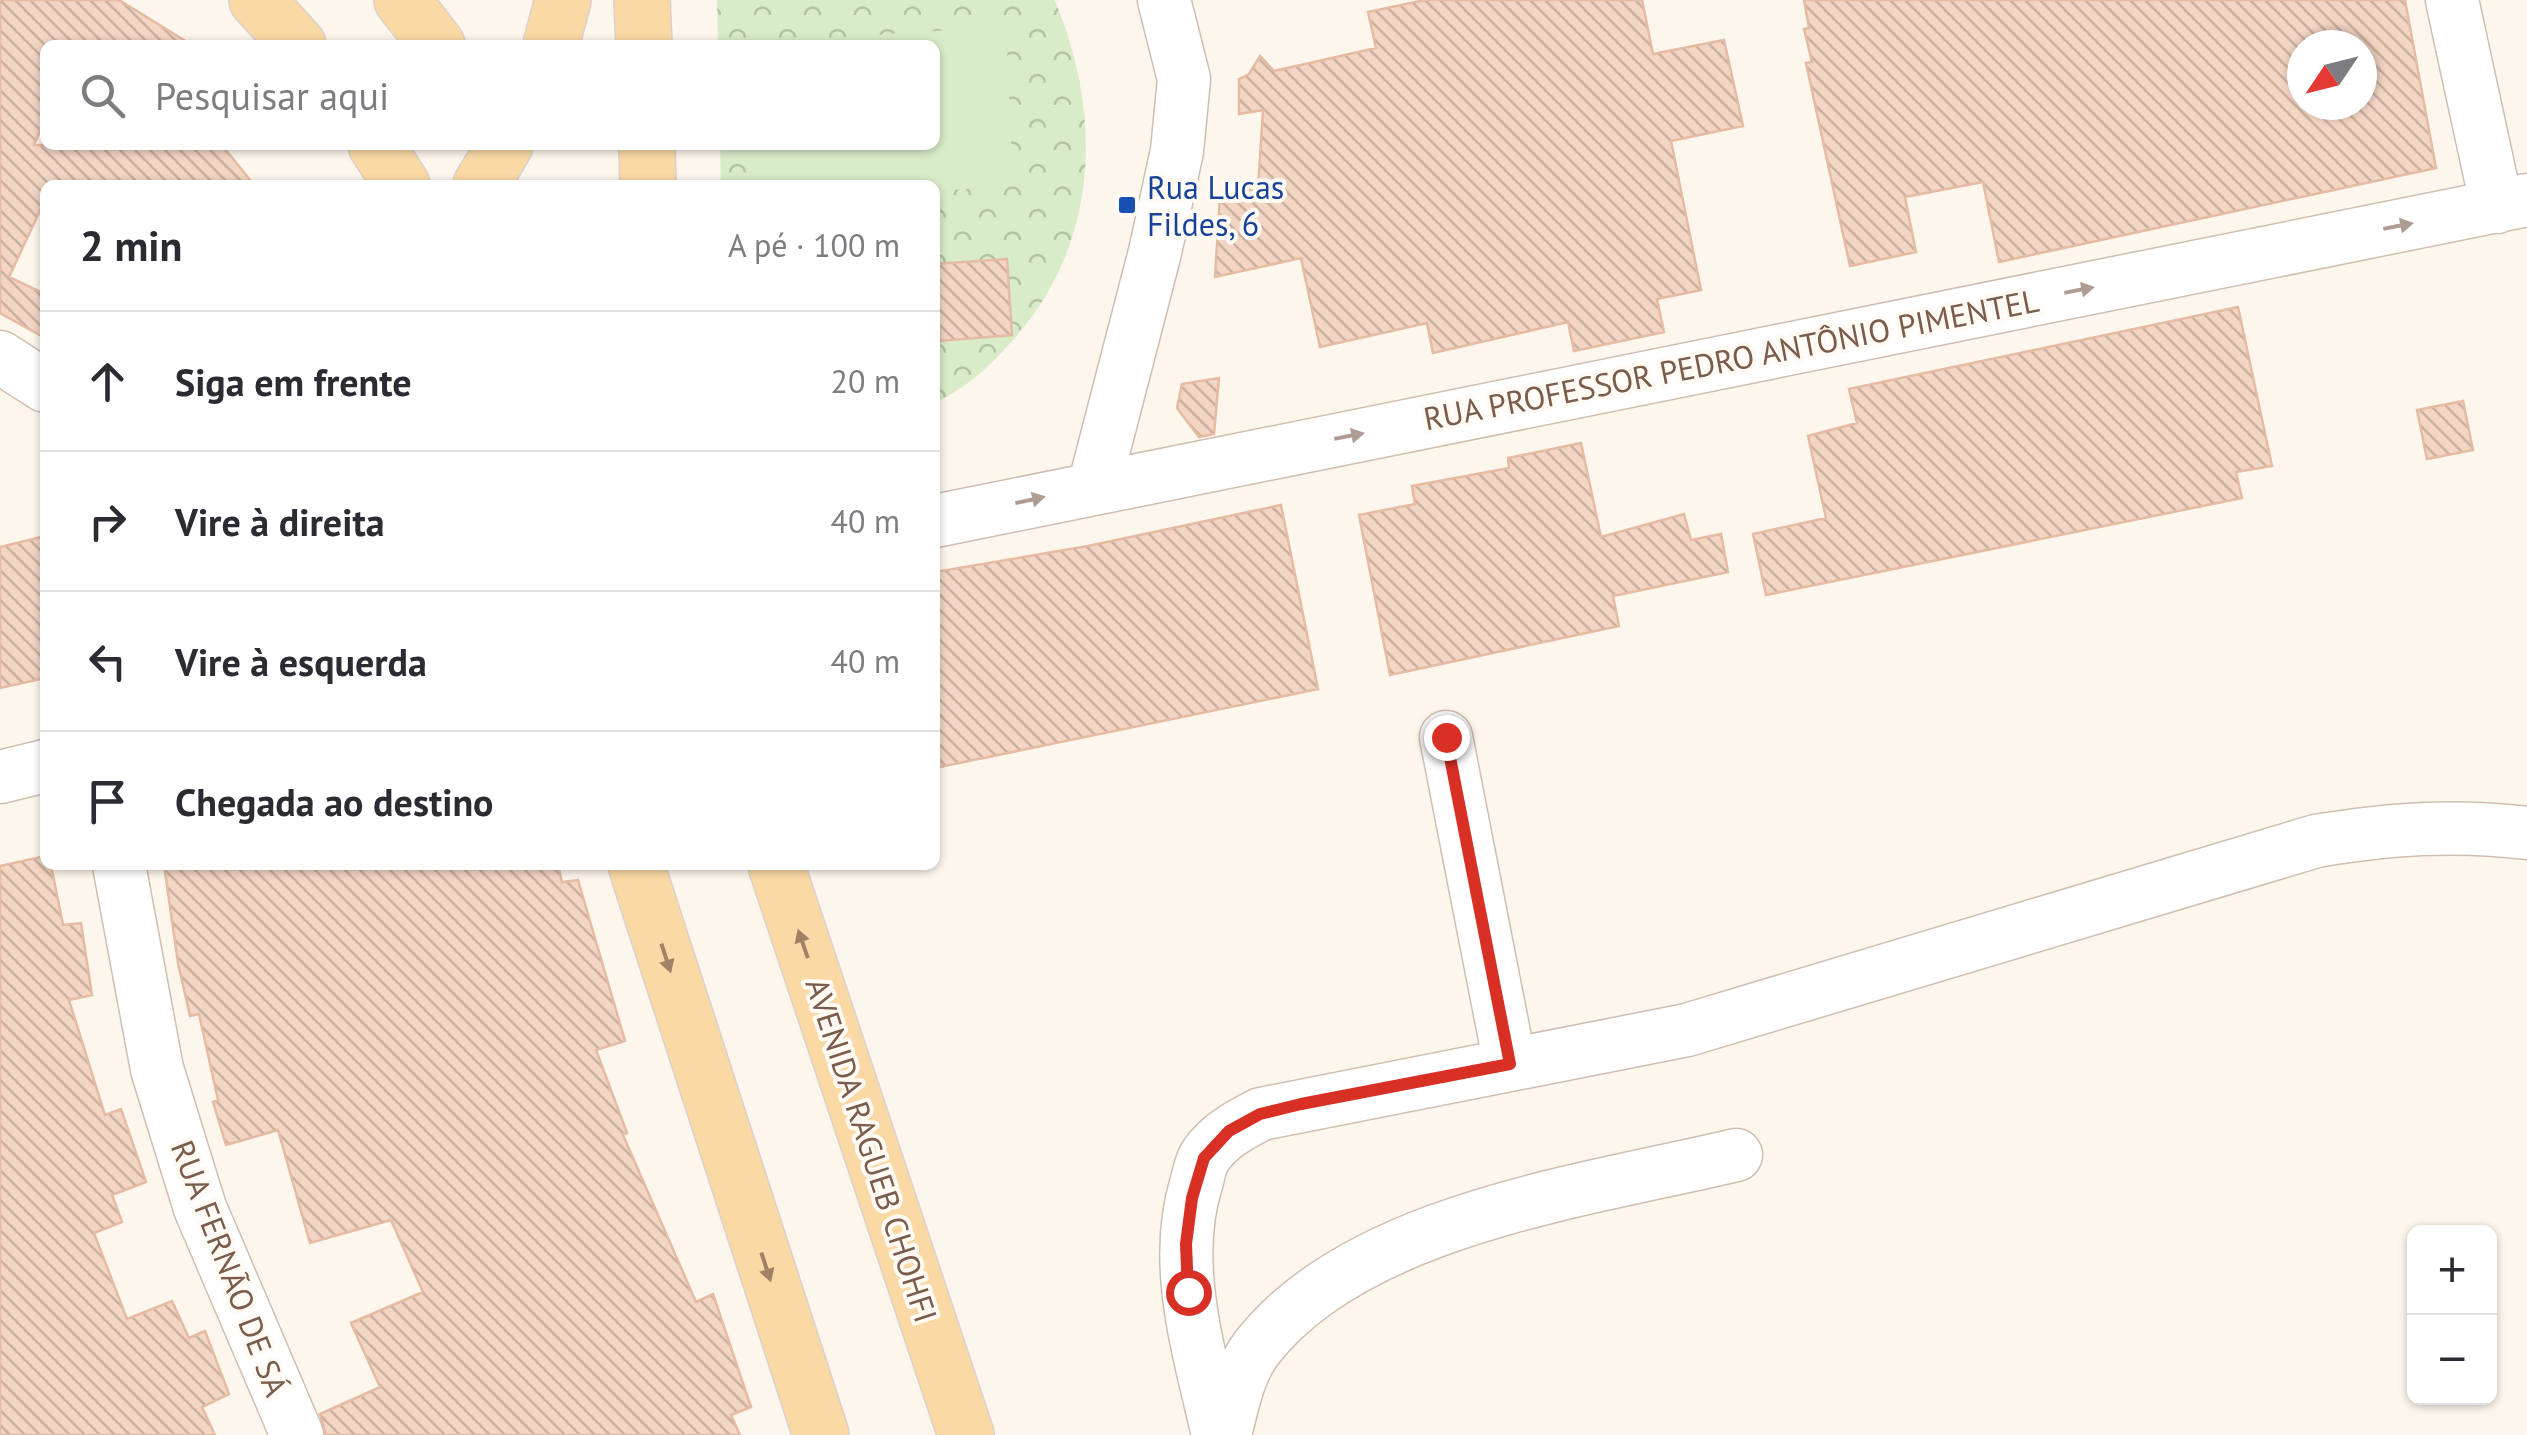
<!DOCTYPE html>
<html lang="pt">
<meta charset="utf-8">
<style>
body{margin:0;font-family:"PT Sans",sans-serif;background:#f2f2f3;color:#2b2b33}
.controls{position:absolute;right:30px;bottom:30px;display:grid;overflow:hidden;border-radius:15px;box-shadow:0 2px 8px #0004}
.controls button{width:90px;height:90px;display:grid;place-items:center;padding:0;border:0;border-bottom:2px solid #e1e1e2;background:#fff;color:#2b2b33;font:50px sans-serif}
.compass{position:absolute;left:2287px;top:30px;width:90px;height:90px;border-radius:50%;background:#fff;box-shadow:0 2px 8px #0004;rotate:235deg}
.stop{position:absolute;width:30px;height:30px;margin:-22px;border:8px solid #d93025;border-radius:50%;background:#fff}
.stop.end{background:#d93025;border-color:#fff;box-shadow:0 2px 10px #0008}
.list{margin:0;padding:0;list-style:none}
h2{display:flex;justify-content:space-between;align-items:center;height:130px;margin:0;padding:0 40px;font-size:42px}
h2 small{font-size:32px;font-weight:400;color:#7c7c81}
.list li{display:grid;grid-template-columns:65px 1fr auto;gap:30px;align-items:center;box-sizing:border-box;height:140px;padding:0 40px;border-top:2px solid #e1e1e2}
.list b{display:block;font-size:38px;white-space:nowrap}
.list em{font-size:32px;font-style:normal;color:#7c7c81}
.icon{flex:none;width:55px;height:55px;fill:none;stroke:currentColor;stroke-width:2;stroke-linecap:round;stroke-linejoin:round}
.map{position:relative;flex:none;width:2527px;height:1435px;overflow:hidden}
.search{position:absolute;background:#fff;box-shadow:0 2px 8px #0004;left:40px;top:40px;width:900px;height:110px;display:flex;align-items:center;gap:25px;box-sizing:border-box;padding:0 35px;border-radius:15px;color:#7c7c81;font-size:38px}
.panel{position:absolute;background:#fff;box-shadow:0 2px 8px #0004;left:40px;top:180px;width:900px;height:690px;border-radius:15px}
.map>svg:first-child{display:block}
.forest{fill:url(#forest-crowns)}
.pitch{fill:#d8ecc9}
.building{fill:url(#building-back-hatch);stroke:#e6bba3;stroke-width:2.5;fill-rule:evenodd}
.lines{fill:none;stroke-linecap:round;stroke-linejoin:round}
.minor-casing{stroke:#d1beb0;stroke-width:55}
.major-casing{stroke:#dad1cd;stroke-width:58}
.minor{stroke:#fff;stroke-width:52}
.major{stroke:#fbd9a5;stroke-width:55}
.oneway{fill:#af9d94}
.oneway2{fill:#a18267}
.route{stroke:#d93025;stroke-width:12}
.transit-dot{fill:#1a4fb4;stroke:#fffaf3;stroke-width:4}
.labels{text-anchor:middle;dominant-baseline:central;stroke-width:8;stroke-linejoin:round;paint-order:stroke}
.transit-label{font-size:32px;fill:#164399;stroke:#fffaf3;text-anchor:start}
.street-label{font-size:32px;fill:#7a5c4d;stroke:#fffaf3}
</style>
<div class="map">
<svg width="2527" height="1435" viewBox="0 0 2527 1435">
<defs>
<pattern id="forest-crowns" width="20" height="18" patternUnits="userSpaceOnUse" patternTransform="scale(2.5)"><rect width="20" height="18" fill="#d8ecc9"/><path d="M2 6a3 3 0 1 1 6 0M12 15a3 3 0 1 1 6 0" fill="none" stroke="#b4c2a5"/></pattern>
<pattern id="building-back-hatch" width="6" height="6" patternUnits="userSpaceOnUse" patternTransform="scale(2.5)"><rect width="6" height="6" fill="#f3d5c3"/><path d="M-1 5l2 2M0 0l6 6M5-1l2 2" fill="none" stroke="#cab0a1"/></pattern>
</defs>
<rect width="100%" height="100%" fill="#fdf6ec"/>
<path class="forest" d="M717,0H1054L1056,3C1103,118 1099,245 1012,341C990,366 966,388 935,403V185H721L720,145H935V45H718Z"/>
<path class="pitch" d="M1006,26L1013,186L935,191V185H766L764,145H935V45L757,43Z"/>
<path class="building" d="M0,0H119L192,45H45V119L34,145H222L254,185H45V200L9,277L45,294V338L0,313Z
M1425,0H1642L1653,54L1724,40L1743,126L1671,141L1701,290L1657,299L1664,332L1574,351L1568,322L1433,353L1427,323L1320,347L1301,258L1215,277L1220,196L1258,188L1263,110L1239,114V79L1249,74L1260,56L1274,71L1376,48L1368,12Z
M1804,0H2405L2436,168L1999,262L1983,182L1905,197L1916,252L1850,266L1806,63L1812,62L1804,29L1809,28ZM2302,45H2362V105H2302Z
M1007,259L1012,335L940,341L935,264Z
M2238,307L2272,466L2236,472L2242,498L1766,595L1753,534L1826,518L1808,436L1857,423L1849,389Z
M1219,378L1214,434L1199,437L1177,408L1182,384Z
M2463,401L2473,450L2427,459L2417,410Z
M1581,443L1601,537L1684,514L1691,540L1721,534L1728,572L1613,596L1619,626L1390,675L1359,515L1415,504L1412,486L1509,468L1508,458Z
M1281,505L1318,689L935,768V572L1088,546Z
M45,536V678L0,688V547Z
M45,856V865H51L63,925L81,923L92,995L69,1000L105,1115L121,1109L146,1182L112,1195L122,1222L94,1233L127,1319L172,1301L189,1338L205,1331L229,1394L202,1407L215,1435H0V866Z
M164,865H558L562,882L578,880L625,1041L596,1050L627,1133L623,1135L696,1302L713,1294L751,1407L731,1415L740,1435H326L320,1414L380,1387L351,1323L423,1292L391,1220L310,1243L278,1130L226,1145L213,1102L218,1100L199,1014L190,1016L178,963Z"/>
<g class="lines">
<g class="minor-casing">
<path id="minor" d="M2452,0L2497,207
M0,357L45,386
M1094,487L1155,252L1177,151L1184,79L1164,0
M935,521L2527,200
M1446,737L1510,1064
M0,777L45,766
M119,865L157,1069L200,1208L297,1435
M1218,1435C1200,1354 1171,1266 1196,1184C1199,1175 1200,1163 1206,1155C1220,1135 1240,1125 1261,1114L1687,1030L2316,841C2389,829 2452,824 2527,833
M1225,1435C1232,1407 1238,1373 1256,1349C1355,1220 1585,1191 1736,1155"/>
</g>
<g class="major-casing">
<path id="major" d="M257,0L298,45
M402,0L437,45
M642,0L644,45
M551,45L563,0
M376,145L402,185
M647,145L648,185
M481,185L505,145
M636,865L821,1435
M776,865L966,1435"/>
</g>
<use href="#minor" class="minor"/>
<use href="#major" class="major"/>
</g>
<defs><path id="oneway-solid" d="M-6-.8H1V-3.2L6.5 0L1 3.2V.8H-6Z" transform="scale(2.5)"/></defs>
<g class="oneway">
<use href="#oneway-solid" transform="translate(2398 226) rotate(-11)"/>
<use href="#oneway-solid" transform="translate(2079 290) rotate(-11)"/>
<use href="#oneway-solid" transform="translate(1349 436) rotate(-11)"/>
<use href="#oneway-solid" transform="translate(1030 500) rotate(-12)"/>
</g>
<g class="oneway2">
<use href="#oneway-solid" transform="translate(803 944) rotate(-109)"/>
<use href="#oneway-solid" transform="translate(666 958) rotate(72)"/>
<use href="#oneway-solid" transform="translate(766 1267) rotate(72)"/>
</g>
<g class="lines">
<path class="route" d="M1188,1292L1186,1244L1192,1198L1204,1158L1229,1131L1260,1114L1301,1104L1510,1064L1446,737"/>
</g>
<rect class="transit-dot" x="1117" y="195" width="20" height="20" rx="5"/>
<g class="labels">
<g class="transit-label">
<text x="1147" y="187">Rua Lucas<tspan x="1147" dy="37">Fildes, 6</tspan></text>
</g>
<g class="street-label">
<text transform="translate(1731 359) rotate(-11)">RUA PROFESSOR PEDRO ANTÔNIO PIMENTEL</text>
<text transform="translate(872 1150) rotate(72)">AVENIDA RAGUEB CHOHFI</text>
<text transform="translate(230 1268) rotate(69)">RUA FERNÃO DE SÁ</text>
</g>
</g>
</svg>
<div class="controls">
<button>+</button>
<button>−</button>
</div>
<svg class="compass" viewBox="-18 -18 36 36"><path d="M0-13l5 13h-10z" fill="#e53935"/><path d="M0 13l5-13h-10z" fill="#7c7c81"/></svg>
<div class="stop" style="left:1188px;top:1292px"></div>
<div class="stop end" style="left:1446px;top:737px"></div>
<div class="search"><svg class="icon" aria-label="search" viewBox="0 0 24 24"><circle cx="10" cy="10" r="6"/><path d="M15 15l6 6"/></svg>Pesquisar aqui</div>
<section class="panel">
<h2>2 min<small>A pé · 100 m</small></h2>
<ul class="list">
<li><svg class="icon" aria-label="ahead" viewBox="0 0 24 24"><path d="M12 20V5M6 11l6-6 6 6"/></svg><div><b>Siga em frente</b></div><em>20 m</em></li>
<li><svg class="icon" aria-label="right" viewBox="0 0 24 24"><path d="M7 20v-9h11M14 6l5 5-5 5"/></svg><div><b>Vire à direita</b></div><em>40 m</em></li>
<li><svg class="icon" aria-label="left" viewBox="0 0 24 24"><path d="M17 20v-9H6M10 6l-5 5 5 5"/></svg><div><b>Vire à esquerda</b></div><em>40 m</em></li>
<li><svg class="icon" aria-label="arrive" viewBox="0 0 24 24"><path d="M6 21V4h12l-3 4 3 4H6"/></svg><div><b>Chegada ao destino</b></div></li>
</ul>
</section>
</div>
